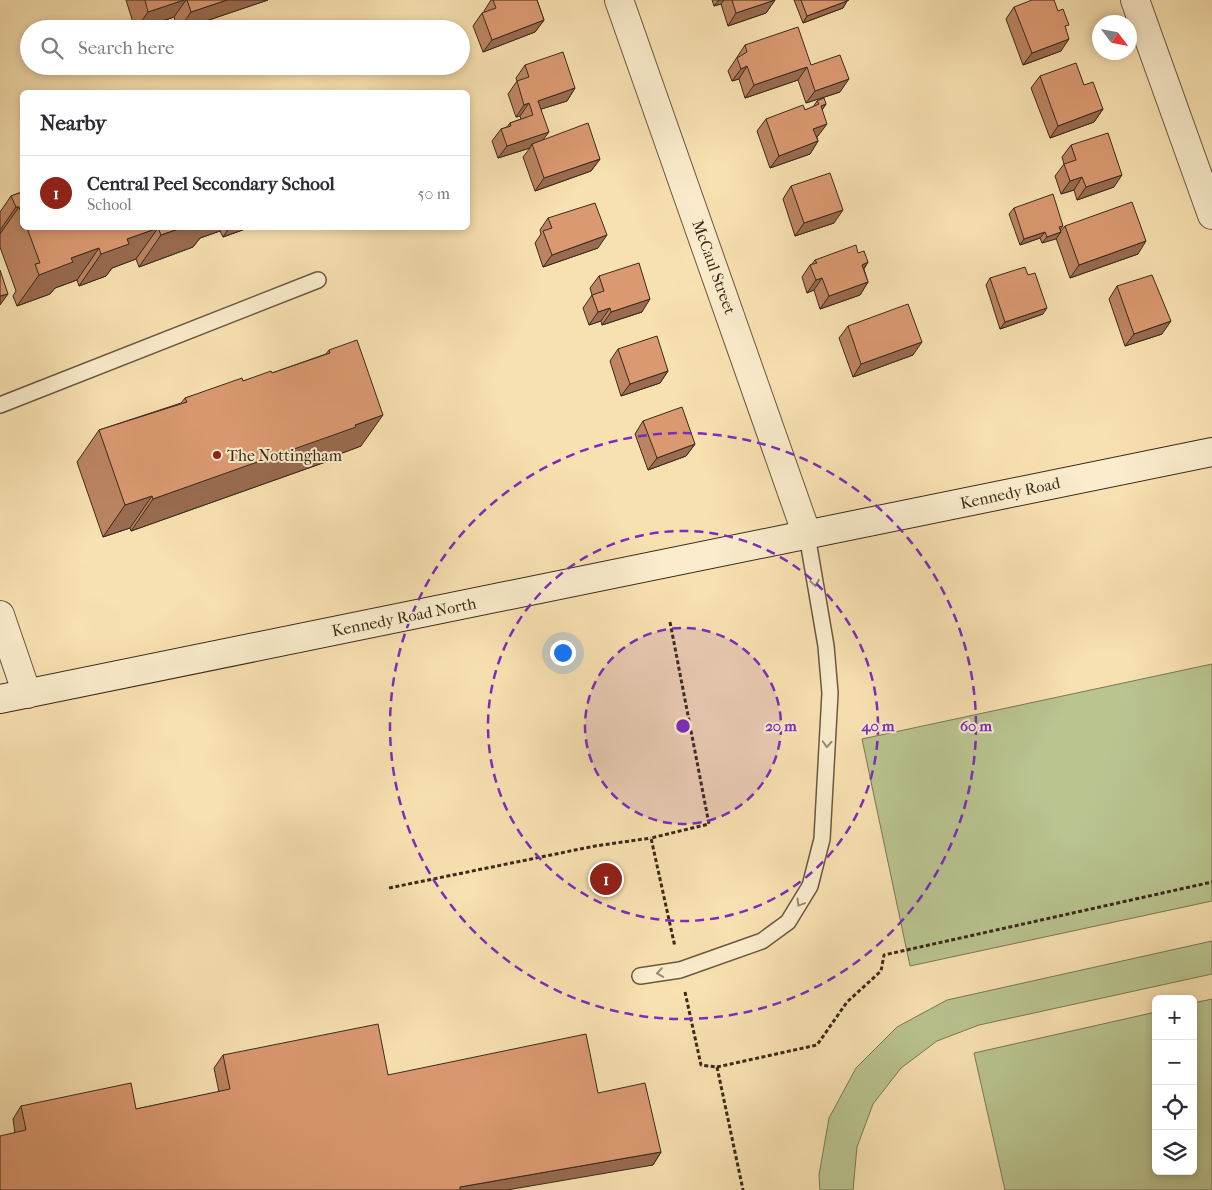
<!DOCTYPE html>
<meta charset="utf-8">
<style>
body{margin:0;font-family:"IM FELL French Canon",serif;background:#f7f7f7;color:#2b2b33}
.controls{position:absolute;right:15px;bottom:15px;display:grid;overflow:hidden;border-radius:8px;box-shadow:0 2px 8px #0003}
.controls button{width:45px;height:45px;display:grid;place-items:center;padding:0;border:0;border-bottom:1px solid #e1e1e2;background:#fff;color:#2b2b33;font:25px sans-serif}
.compass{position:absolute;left:1092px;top:15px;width:45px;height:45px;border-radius:50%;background:#fff;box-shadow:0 2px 8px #0003;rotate:122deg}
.you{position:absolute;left:562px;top:652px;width:18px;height:18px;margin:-12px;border:4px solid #fff;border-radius:50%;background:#1a73e8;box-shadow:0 0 0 8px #1a73e833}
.badge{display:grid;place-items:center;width:32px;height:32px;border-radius:50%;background:#8f2418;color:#fff;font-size:16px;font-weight:700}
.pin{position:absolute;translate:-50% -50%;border:2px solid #fff;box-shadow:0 1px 5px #0006}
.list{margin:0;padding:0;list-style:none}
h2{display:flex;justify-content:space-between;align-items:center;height:65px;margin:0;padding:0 20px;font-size:21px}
h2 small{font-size:16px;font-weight:400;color:#7c7c81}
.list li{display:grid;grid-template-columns:32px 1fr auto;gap:15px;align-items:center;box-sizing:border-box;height:75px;padding:0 20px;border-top:1px solid #e1e1e2}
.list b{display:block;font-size:19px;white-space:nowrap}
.list p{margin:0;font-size:16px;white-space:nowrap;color:#7c7c81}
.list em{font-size:16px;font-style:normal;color:#7c7c81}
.icon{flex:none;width:28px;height:28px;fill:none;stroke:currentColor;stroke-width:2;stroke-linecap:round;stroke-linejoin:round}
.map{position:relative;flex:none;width:1212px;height:1190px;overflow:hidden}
.search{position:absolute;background:#fff;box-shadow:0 2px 8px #0003;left:20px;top:20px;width:450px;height:55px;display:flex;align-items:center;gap:12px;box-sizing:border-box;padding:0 18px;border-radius:28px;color:#7c7c81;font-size:19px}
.panel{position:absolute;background:#fff;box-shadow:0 2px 8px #0003;left:20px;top:90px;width:450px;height:140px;border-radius:8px}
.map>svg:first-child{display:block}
.green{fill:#b9c48f;stroke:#7a7754}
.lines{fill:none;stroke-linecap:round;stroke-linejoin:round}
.lane-casing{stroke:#6a583f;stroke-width:18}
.street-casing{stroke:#6a583f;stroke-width:30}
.secondary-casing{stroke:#3a2a19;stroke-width:30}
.path{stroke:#3a2a19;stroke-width:3;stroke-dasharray:4 2.5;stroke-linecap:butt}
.lane{stroke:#faeccc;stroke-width:15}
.street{stroke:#faeccc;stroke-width:28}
.secondary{stroke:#faeccc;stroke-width:28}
.wall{fill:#bc8462;stroke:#3a2a19}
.shaded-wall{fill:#996b50;stroke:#3a2a19}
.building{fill:#db9972;stroke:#3a2a19}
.oneway{stroke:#9a8b72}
.ring{fill:none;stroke:#7b2cbf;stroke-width:2.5;stroke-dasharray:9 6}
.poi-dot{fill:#8f2418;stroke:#faeccc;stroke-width:2}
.labels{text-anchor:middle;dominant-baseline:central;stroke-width:4;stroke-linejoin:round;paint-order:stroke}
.street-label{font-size:16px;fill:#3a2a19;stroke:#faeccc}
.poi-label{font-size:16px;fill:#3a2a19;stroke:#faeccc;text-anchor:start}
.centre{fill:#7b2cbf;stroke:#faeccc;stroke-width:2.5}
.ring-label{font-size:15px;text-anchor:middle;font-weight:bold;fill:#7b2cbf;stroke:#faeccc;stroke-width:4;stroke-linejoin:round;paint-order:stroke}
</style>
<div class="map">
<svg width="1212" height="1190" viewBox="0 0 1212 1190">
<rect width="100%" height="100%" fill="#f8e1b1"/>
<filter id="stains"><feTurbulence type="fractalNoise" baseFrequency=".004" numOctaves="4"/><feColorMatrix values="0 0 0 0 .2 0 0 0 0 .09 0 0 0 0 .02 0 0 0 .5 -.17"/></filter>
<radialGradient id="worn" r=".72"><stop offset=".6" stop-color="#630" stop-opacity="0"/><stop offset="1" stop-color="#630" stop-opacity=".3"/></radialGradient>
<path class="green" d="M1212,664V901L910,966L862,739Z
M1212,941V974L979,1025L937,1041L901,1068L873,1104L857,1147L853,1190H820L819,1175L829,1118L856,1068L897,1027L947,1000Z
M1212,999V1190H1005L974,1053L1156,1012V1171H1193V1003Z"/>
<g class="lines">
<g class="lane-casing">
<path id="lane" d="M0,405L318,280
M640,976L680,970L762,941L788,922L810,886L822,839L830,693L826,646L807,535"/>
</g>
<g class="street-casing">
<path id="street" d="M619,0L807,535
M1135,0L1212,215
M0,615L27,694"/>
</g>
<g class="secondary-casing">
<path id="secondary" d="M0,699L1212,452"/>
</g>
<path class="path" d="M670,622L709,824L651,838L675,947
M389,888L595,846L651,838
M685,992L701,1065L717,1067L743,1190
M717,1067L817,1045L847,1002L881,971L884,955L1212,882"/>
<use href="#lane" class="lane"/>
<use href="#street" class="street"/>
<use href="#secondary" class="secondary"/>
</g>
<path class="wall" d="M126,0H268L182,29H178L174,17L139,29H135Z
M491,0H537L544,20L535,32L483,52L473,26L482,13H484V11Z
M712,0H775L766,13L728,26L721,4L714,6Z
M794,0H849L847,1L843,8L803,23Z
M1014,7L1066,29L1061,51L1023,65L1006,19Z
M745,45L811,65L840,92L806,103L798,80L745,98L739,79L732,81L728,71Z
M525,65L575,88L567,101L541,109L543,140L600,159L591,171L535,191L523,157L530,148L498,158L492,141L501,129L507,127L510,123L521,119L520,116L516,117L508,94L517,81L516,78Z
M1040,76L1084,85L1103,109L1094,122L1050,138L1031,88Z
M817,101L826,104L822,110L818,136L817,137L818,141L810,154L770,168L757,131L766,119L805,110L813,107Z
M1071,145L1114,187L1077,200L1074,190L1061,194L1055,176L1064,164L1062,157Z
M791,186L834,223L795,236L783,199Z
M22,192V228H248L223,237L220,231L200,238L193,247L139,267L136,259L112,268L106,276L79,286L77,280L55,288L50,294L17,306L13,296L16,291L0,247V212L11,196Z
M1014,208L1063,226L1060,230V232L1065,226L1138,254L1070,278L1056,238L1042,243L1040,238L1020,245L1009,214Z
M548,218L598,248L543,267L535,243L541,234L540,230Z
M858,253L868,262L864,269L868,282L860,295L820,309L814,290L807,293L802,277L810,265L812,264L815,260Z
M1028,275L1043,314L1000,329L986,285L990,278Z
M599,276L642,312L602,325L601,321L589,325L583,308L592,295L590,288Z
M1117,286L1162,334L1125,346L1109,299Z
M848,326L913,355L853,377L839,338Z
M618,349L668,371L660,383L621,396L610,361Z
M329,350L361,446L337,455L334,459L131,531L130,528L103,537L77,462L99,430L181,403L185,398L243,381L272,373L326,354Z
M643,421L695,444L686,456L648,470L635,434Z
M223,1055L388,1075L598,1093L661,1152L653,1165L15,1133L13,1119L21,1106L136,1109L219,1092L214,1068Z"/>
<path class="shaded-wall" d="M184,0H186L174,17L139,29H136L148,12Z
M227,0H268L182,29H179L191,12Z
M719,0H724L721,4L714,6Z
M775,0L766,13L728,26L736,13Z
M847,1L843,8L803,23L807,16Z
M544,20L535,32L483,52L492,40Z
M1069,39L1061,51L1023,65L1032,53Z
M747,66L739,79L732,81L741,69Z
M807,67L798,80L745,98L754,85Z
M849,79L840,92L806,103L815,91Z
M575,88L567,101L532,112L538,101Z
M529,103L520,116L516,117L524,105Z
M826,104L818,116L821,106Z
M1103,109L1094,122L1050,138L1058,126Z
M827,124L818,136L805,141L813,129Z
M549,132L540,144H532L530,148L498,158L507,146Z
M818,141L810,154L770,168L779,156Z
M600,159L591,171L535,191L544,178Z
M1122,175L1114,187L1077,200L1086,187Z
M1082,177L1074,190L1061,194L1070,181Z
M16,207H19L0,234V230Z
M843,210L834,223L795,236L804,223Z
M158,228L136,259L112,268L106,276L79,286L101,254L127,239Z
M181,228H222L220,231L200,238L193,247L139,267L161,235Z
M229,228H248L223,237Z
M1045,232L1040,238L1020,245L1024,239Z
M1061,232L1056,239L1042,243L1047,237Z
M607,235L598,248L543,267L552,255Z
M1146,241L1138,254L1070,278L1079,265Z
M99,248L77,280L55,288L50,294L17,306L39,275L71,258Z
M868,262L859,275L862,265Z
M822,278L814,290L807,293L816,280Z
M868,282L860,295L820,309L829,296Z
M8,294L0,305V296Z
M650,299L642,312L602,325L611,312Z
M610,308L601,321L589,325L598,312Z
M1047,308L1043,314L1000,329L1005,322Z
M1171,321L1162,334L1125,346L1134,334Z
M922,342L913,355L853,377L861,364Z
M668,371L660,383L621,396L630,384Z
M383,415L361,446L337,455L334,459L131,531L153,499Z
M695,444L686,456L648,470L657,458Z
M152,496L130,528L103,537L125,505Z
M661,1152L653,1165L507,1190H458L460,1187Z"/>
<path class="building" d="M145,0H184L148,12Z
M187,0H227L191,12Z
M493,0H537L544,20L492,40L482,13L496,8Z
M732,0H775L736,13Z
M801,0H847V1L807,16Z
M1032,0H1054L1058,11L1063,9L1069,25L1065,26L1069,39L1032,53L1014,7Z
M798,27L811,65L840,55L849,79L815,91L807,67L754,85L747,66L741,69L737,58L747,52L745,45Z
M563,52L575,88L538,101L549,132L507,146L501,129L511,126L510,123L533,115L529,103L524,105L517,81L529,77L525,65Z
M1076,63L1084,85L1093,82L1103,109L1058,126L1040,76Z
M824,98L826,104L821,106L827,124L813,129L818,141L779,156L766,119L803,105L805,110L819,104L817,101Z
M588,123L600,159L544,178L532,144Z
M1108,133L1122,175L1086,187L1082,177L1070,181L1064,164L1076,160L1071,145Z
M830,173L843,210L804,223L791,186Z
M22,192V216L19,207H16L11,196Z
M1053,194L1063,226L1059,227L1061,232L1047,237L1045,232L1024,239L1014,208Z
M1132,202L1146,241L1079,265L1065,226Z
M595,203L607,235L552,255L543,231L552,228L548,218Z
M27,228H181L161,235L158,228L127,239L129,244L101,254L99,248L71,258L73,262L39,275L35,264L40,263Z
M856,245L858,253L864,251L868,262L862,265L868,282L829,296L822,278L816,280L810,265L817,263L815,260Z
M639,263L650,299L611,312L610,308L598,312L592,295L604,291L599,276Z
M1025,267L1028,275L1035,273L1047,308L1005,322L990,278Z
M0,270L8,294L0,296Z
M1152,275L1171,321L1134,334L1117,286Z
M908,304L922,342L861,364L848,326Z
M657,336L668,371L630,384L618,349Z
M357,340L383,415L355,425L356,427L153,499L152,496L125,505L99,430L187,402L185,398L242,378L243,381L271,371L272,373L330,353L329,350Z
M682,407L695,444L657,458L643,421Z
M378,1024L388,1075L586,1034L598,1093L645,1083L661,1152L460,1187V1190H0V1136L26,1130L21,1106L131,1083L136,1109L230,1089L223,1055Z"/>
<defs><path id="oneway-chevron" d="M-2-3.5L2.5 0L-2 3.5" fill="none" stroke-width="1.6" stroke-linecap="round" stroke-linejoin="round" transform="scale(1.25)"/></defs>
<g class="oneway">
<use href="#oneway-chevron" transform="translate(815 583) rotate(81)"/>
<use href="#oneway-chevron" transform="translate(827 744) rotate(93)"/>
<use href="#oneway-chevron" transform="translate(800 903) rotate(121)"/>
<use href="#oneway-chevron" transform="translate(660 973) rotate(171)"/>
</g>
<circle cx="683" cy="726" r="98" fill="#7b2cbf" fill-opacity=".12"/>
<g class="ring">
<circle cx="683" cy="726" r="98"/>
<circle cx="683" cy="726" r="195"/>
<circle cx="683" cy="726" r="293"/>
</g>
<circle class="poi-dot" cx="217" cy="455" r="5"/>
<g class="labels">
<g class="street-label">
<text transform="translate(714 267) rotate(70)">McCaul Street</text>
<text transform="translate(1010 493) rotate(-12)">Kennedy Road</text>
<text transform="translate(404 617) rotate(-11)">Kennedy Road North</text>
</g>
<g class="poi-label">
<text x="227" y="455">The Nottingham</text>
</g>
</g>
<circle cx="683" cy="726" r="8" class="centre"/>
<g class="ring-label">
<text x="781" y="731">20 m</text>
<text x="878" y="731">40 m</text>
<text x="976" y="731">60 m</text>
</g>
<rect width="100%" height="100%" filter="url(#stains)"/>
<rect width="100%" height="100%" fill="url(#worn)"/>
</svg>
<div class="controls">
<button>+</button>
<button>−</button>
<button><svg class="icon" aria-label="locate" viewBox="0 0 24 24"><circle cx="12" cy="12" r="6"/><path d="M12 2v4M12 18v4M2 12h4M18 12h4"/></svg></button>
<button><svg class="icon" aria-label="layers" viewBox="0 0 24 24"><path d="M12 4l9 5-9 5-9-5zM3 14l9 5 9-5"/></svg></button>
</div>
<svg class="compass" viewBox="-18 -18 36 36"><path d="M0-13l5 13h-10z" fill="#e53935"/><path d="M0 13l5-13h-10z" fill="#7c7c81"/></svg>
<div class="you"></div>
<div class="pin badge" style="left:606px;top:879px">1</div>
<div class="search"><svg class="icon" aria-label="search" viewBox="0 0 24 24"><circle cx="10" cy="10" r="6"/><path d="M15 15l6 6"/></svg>Search here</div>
<section class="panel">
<h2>Nearby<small></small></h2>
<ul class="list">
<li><span class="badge">1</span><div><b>Central Peel Secondary School</b><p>School</p></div><em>50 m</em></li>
</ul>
</section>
</div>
